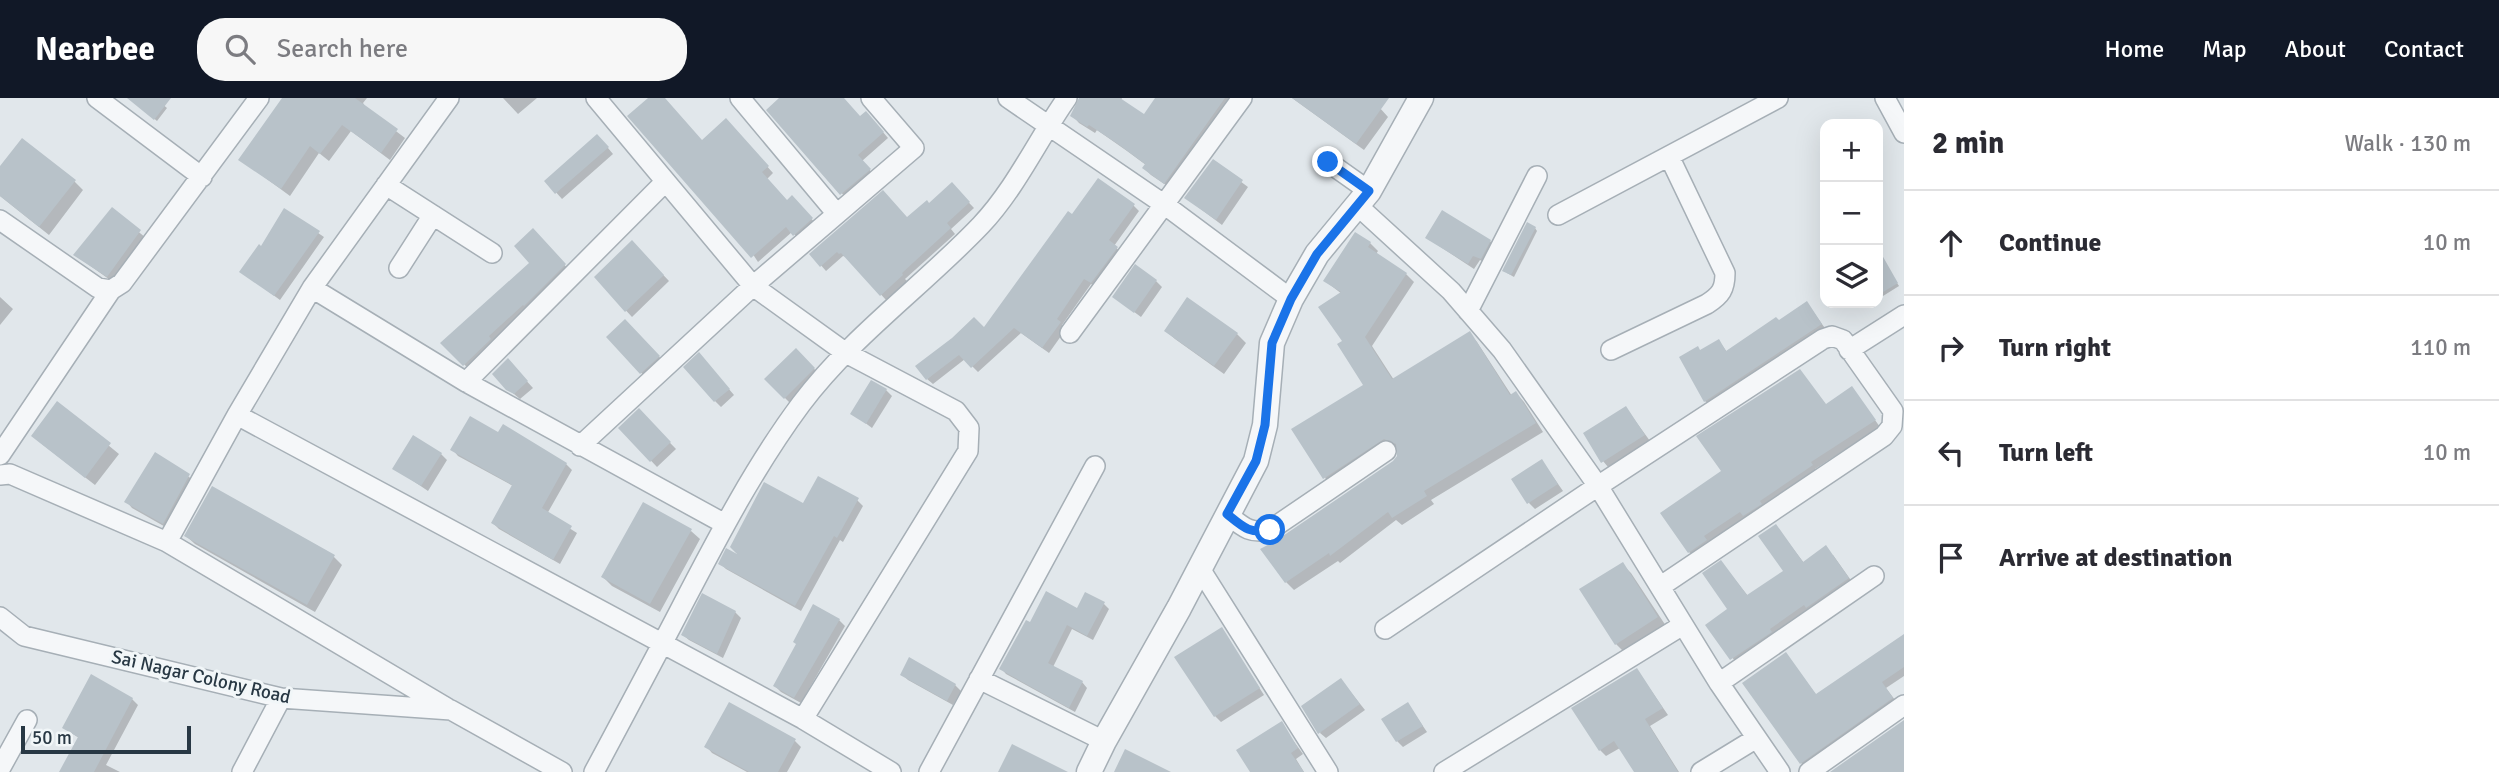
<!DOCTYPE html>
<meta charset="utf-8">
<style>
body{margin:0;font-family:Signika,sans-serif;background:#f7f7f7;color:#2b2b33}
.controls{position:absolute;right:21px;top:21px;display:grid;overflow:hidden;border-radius:14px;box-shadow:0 7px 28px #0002}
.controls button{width:63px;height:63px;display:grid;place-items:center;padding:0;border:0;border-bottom:2px solid #e1e1e2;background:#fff;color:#2b2b33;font:35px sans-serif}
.scale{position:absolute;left:21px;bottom:18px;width:170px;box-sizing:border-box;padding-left:7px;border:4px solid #283844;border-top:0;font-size:19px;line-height:24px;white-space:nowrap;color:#283844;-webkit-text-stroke:5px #f1f6f8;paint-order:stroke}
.stop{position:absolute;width:21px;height:21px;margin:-16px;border:5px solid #1a73e8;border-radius:50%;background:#fff}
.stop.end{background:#1a73e8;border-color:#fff;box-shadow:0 2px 7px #0008}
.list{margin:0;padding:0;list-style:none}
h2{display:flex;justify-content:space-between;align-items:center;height:91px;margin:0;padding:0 28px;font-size:30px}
h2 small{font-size:23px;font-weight:400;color:#7c7c81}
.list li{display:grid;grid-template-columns:46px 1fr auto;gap:21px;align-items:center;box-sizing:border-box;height:105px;padding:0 28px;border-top:2px solid #e1e1e2}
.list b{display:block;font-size:26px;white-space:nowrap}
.list em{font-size:23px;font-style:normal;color:#7c7c81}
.icon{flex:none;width:38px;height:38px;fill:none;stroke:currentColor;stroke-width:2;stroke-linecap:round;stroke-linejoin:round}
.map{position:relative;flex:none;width:1904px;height:674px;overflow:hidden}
header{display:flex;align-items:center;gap:42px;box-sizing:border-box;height:98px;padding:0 35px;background:#111827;color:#fff}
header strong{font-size:33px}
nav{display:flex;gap:38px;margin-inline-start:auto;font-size:24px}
.search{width:490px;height:63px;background:#f7f7f7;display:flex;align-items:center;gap:18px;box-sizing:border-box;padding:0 24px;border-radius:28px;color:#7c7c81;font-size:26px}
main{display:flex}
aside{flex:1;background:#fff}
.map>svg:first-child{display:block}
.shadow{fill:#0003}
.building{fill:#b8c2c9}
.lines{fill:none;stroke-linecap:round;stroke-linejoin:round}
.minor-casing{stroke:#a6afb6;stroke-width:22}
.tertiary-casing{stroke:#a6afb6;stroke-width:27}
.minor{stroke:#f5f7f9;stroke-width:19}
.tertiary{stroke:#f5f7f9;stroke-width:24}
.route{stroke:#1a73e8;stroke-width:9}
.labels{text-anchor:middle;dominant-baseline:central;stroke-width:6;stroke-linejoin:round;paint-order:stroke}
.street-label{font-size:19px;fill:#283844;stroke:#f1f6f8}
</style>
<header>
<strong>Nearbee</strong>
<div class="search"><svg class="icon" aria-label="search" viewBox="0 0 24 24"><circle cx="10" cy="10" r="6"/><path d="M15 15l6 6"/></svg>Search here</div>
<nav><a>Home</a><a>Map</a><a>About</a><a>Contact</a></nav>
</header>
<main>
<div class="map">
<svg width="1904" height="674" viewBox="0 0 1904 674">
<rect width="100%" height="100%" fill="#e1e7eb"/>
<path class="shadow" d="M146,0H155L167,10L157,23L140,8Z
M285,0H367L363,5L367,11L405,40L390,62L351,33L329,63L319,55L290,98L241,62Z
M503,0H537L518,16Z
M650,0H663L702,44L732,29L773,75L767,81L788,104L792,100L817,127L800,142L792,134L758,164Z
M781,0H842L860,20H871L888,40L862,63L874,77L847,101L768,12Z
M1080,0H1122L1121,2L1144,18L1157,0H1237L1172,91L1151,77L1144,70L1146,67L1127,53L1097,32L1095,35L1079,25L1072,17Z
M1292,0H1371L1388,19L1364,52Z
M603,44L613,56L562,101L546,83Z
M1213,63L1248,89L1222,127L1186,100Z
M0,71L74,83L83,92L49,137L0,98Z
M952,87L974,110L951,131L955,136L905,181L907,183L886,202L847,159L843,158L826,173L811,156L908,121L929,107Z
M1133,107L1139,113L1114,148L1123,156L1098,190L1091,186L1062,227L1066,231L1049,255L1021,235L978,274L965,261L933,286L927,281L984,231L1073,118Z
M112,112L146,140L113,184L75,157Z
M284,112L324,139L280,202L247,178Z
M1535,130L1537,133L1514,179L1507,175Z
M533,133L570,173L470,272L442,245L532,165Z
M1427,140L1490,143L1495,149L1487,166L1480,162L1474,171Z
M632,144L669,183L632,219L596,180Z
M1370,145L1378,153L1376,156L1406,176L1414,184L1372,248L1394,282L1469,235L1477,244L1512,298L1516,295L1524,304L1543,334L1431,402L1434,406L1402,427L1396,422L1340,465L1338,463L1294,492L1286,484L1399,358L1398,350L1393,348L1333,388L1325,380L1366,287L1344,244L1342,196L1325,183Z
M1887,169L1899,188L1883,198L1878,192V175Z
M1156,183L1162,189L1141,219L1114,199Z
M0,199L13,211L0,227Z
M1188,201L1237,236L1246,245L1224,276L1175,241L1166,233Z
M1812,212L1827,233L1711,309L1705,303L1701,254L1719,243L1727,254L1779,224Z
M625,223L664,264L647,281L608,239Z
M796,252L820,277L791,306L766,281Z
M705,263L734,297L721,309L715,303Z
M513,268L533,290L520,301L508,291Z
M1800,273L1826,307L1852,290L1880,329L1815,371L1817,374L1695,460L1689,454L1724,374Z
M886,292L892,298L872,330L852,315Z
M58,306L119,356L95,387L42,346Z
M1626,310L1650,343L1608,369L1603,363Z
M639,313L676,351L657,369L620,330Z
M499,336L566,366L572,372L547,416L577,435L560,466L499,431L493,425L513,388L458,358L453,352Z
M441,356L447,362L428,393L394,370Z
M155,357L195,383L169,431L132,410L127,404Z
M1542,363L1563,393L1535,411L1529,405Z
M857,402L863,408L843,444L840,442L801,513L726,471L720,465L743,462L804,408Z
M1776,428L1804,465L1833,457L1855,488L1739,568L1707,528L1730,511L1721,464L1748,498L1785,474Z
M691,433L700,441L660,514L612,488L603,479Z
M186,438L334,459L342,467L315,514L195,446Z
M1622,466L1631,475L1666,528L1625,555L1616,546Z
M1104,506L1109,511L1093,542L1072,531L1053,569L1082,584L1087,590L1075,614L1006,576L1001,570L1078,512Z
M735,514L741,520L723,560L689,542L683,537Z
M839,522L845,528L801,605L781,594L775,588L798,547Z
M1222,532L1264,597L1221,624L1215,618Z
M1904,538V578L1886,590L1898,606L1807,671L1801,665L1786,556L1817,598Z
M1637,572L1668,617L1650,628L1679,674H1636L1620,650L1606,658L1600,652Z
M902,576L955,587L961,593L953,607L908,582Z
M1341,582L1365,612L1326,640L1320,635Z
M132,601L138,607L106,667L120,674H61L79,640L64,630Z
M730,606L795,643L801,649L787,674H747L712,655L707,649Z
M1408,606L1427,634L1403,649L1397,643Z
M1281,626L1303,656L1296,661L1304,674H1252Z"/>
<path class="building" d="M127,0H171L154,22Z
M282,0H355L398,31L381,55L342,27L320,56L310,48L281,91L238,62Z
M648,0H665L702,42L726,20L769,68L762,74L787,102L792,97L813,120L793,138L786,129L751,160L627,18Z
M779,0H844L860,18L866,13L884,34L858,57L871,71L840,97L766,12Z
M1079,0H1120L1144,16L1155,0H1225L1164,86L1142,70L1145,66L1118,46L1089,27L1087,29L1070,18Z
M1292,0H1389L1356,46Z
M597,36L609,49L555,96L544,83Z
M22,40L76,82L39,129L0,98V68Z
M1213,61L1243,82L1216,122L1184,100Z
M1098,80L1135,106L1109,142L1118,149L1091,185L1084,181L1057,221L1061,224L1042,250L1014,230L971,270L959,257L926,282L915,268L952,240L974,219L984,229L1068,113L1072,116Z
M952,84L970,104L947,125L951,130L902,175L903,177L880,198L841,155L839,156L837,154L820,169L809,156L883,92L907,119L927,102L929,105Z
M112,109L141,132L107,179L73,157Z
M284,110L320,133L274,198L239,174L259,146L261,148Z
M1442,112L1491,142L1481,161L1473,158L1468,166L1425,140Z
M1527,124L1536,129L1511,177L1502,173Z
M533,130L566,166L524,208L523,207L489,238L491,241L463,268L440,245L529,165L514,148Z
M1355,134L1371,144L1368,149L1407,175L1365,239L1392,281L1470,233L1510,297L1516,293L1536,325L1424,393L1427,398L1392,420L1388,414L1330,458L1329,455L1285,485L1260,451L1277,442L1393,363L1397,358L1396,346L1384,341L1323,381L1291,331L1363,287L1337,246L1342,243L1318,209L1341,194L1323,183Z
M632,142L664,177L625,214L594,179Z
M1878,150L1898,185L1878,197Z
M1135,166L1157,182L1134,215L1112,199Z
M1187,199L1238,235L1214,268L1164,233Z
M1807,203L1822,226L1704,304L1679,259L1698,248L1700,252L1719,241L1726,253L1776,219L1779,222Z
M625,221L660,258L640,276L606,239Z
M796,250L815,270L784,301L764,281Z
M699,254L730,291L714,304L683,269Z
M508,260L528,283L514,296L506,292L492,276Z
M1800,271L1826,306L1852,288L1876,322L1811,364L1813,367L1760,403L1762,406L1743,418L1740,414L1704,438L1707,442L1688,455L1660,415L1721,373L1696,338Z
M871,282L887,291L866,326L850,316Z
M57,303L111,345L85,380L31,338Z
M1626,308L1645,337L1601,365L1583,335Z
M639,310L671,344L650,364L618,330Z
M470,318L498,334L503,326L567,365L542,410L572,428L553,462L491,425L512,387L450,352Z
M413,337L442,355L421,388L392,371Z
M155,354L190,376L163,426L124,404Z
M1542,361L1558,386L1527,406L1511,381Z
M818,378L859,400L837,440L834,438L795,508L718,466L726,450L737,456L730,449L764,384L803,405Z
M212,388L335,457L307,507L184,438Z
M643,404L692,431L650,506L601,479Z
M1776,426L1803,464L1826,447L1849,480L1806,510L1804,507L1770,531L1772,534L1730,562L1705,527L1727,511L1702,475L1721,462L1747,497L1783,473L1758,438Z
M1623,464L1658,519L1615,547L1579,491Z
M1046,493L1077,510L1085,494L1105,504L1087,538L1067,527L1048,565L1083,583L1069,610L999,571L1026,522L1030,524Z
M702,495L736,513L717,556L681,537Z
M813,506L840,521L794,600L773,588L796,546L793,544Z
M1222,529L1260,590L1214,619L1174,559Z
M1904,536V569L1882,584L1893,600L1800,666L1742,585L1786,554L1816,596Z
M909,559L956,586L947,603L900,577Z
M1637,570L1663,610L1645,621L1678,674H1634L1614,643L1599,653L1571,610Z
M91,576L133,600L94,674H59L78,639L62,630Z
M1341,580L1360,606L1318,636L1301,608Z
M729,604L796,641L778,674H749L704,649Z
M1408,604L1423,628L1396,644L1381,621Z
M1904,622V674H1830Z
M1282,623L1298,650L1291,655L1304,674H1250L1236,652Z
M1012,646L1068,674H998Z
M1125,651L1171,674H1114Z"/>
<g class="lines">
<g class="minor-casing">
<path id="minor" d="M97,0L202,79
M596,0L753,188L846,255L956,313L969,330L968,353L803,621
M740,0L837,116
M1008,0L1165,107L1291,201
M1885,0L1904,35
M1328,64L1369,93
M386,87L492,155
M1358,108L1451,193L1502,252L1598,388L1719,585L1780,674
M1558,117L1778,0
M0,122L98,190L111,192L122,185L259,0
M399,170L433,117
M312,190L466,284L725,426
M1468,213L1537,78
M1070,235L1242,0
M1611,252L1707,206C1721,197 1725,191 1725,175L1669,58
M1849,252L1904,217
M466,284L665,84
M237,317L803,621L891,674
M580,348L753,188L914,50L871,0
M0,357L111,192
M0,377L10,376L167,444L447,610
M1227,416C1243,429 1249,436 1270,432L1386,353
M167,444L237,317L312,190L449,0
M1199,469L1328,674
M0,519L24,538L281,600L451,612L562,674
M1385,531L1598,388L1823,241L1832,238L1843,242L1893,313L1892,328L1884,338L1661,488
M979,581L1104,643
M1719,585L1874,478
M0,671L27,622
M242,674L281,600
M594,674C624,618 654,562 683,506C719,437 755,368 801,306C852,238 923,188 981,127C1016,90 1038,41 1067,0
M929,674L1095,368
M1444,674L1683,527
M1701,674L1755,641
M1809,674L1904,607"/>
</g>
<g class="tertiary-casing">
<path id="tertiary" d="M1089,674L1104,643L1179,510L1256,363L1265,327L1272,245L1291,201L1317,156L1369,93L1421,0"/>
</g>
<use href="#minor" class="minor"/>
<use href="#tertiary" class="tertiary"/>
</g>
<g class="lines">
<path class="route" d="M1270,432C1249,436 1243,429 1227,416L1256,363L1265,327L1272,245L1291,201L1317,156L1369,93L1328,64"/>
</g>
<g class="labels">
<g class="street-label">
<text transform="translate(201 579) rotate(13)">Sai Nagar Colony Road</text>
</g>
</g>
</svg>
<div class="controls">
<button>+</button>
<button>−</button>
<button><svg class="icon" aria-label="layers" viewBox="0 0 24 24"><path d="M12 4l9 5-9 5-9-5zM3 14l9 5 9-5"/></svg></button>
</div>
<div class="scale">50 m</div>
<div class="stop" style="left:1270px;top:432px"></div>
<div class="stop end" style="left:1328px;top:64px"></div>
</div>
<aside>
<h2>2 min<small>Walk · 130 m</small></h2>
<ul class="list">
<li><svg class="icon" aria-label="ahead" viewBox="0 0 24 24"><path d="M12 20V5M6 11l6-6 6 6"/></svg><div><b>Continue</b></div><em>10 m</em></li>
<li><svg class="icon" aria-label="right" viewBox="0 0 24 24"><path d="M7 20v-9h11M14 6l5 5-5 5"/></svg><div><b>Turn right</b></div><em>110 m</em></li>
<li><svg class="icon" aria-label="left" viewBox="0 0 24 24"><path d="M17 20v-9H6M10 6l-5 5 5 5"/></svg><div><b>Turn left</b></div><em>10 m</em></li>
<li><svg class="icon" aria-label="arrive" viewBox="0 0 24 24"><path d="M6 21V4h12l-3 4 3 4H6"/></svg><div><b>Arrive at destination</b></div></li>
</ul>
</aside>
</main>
